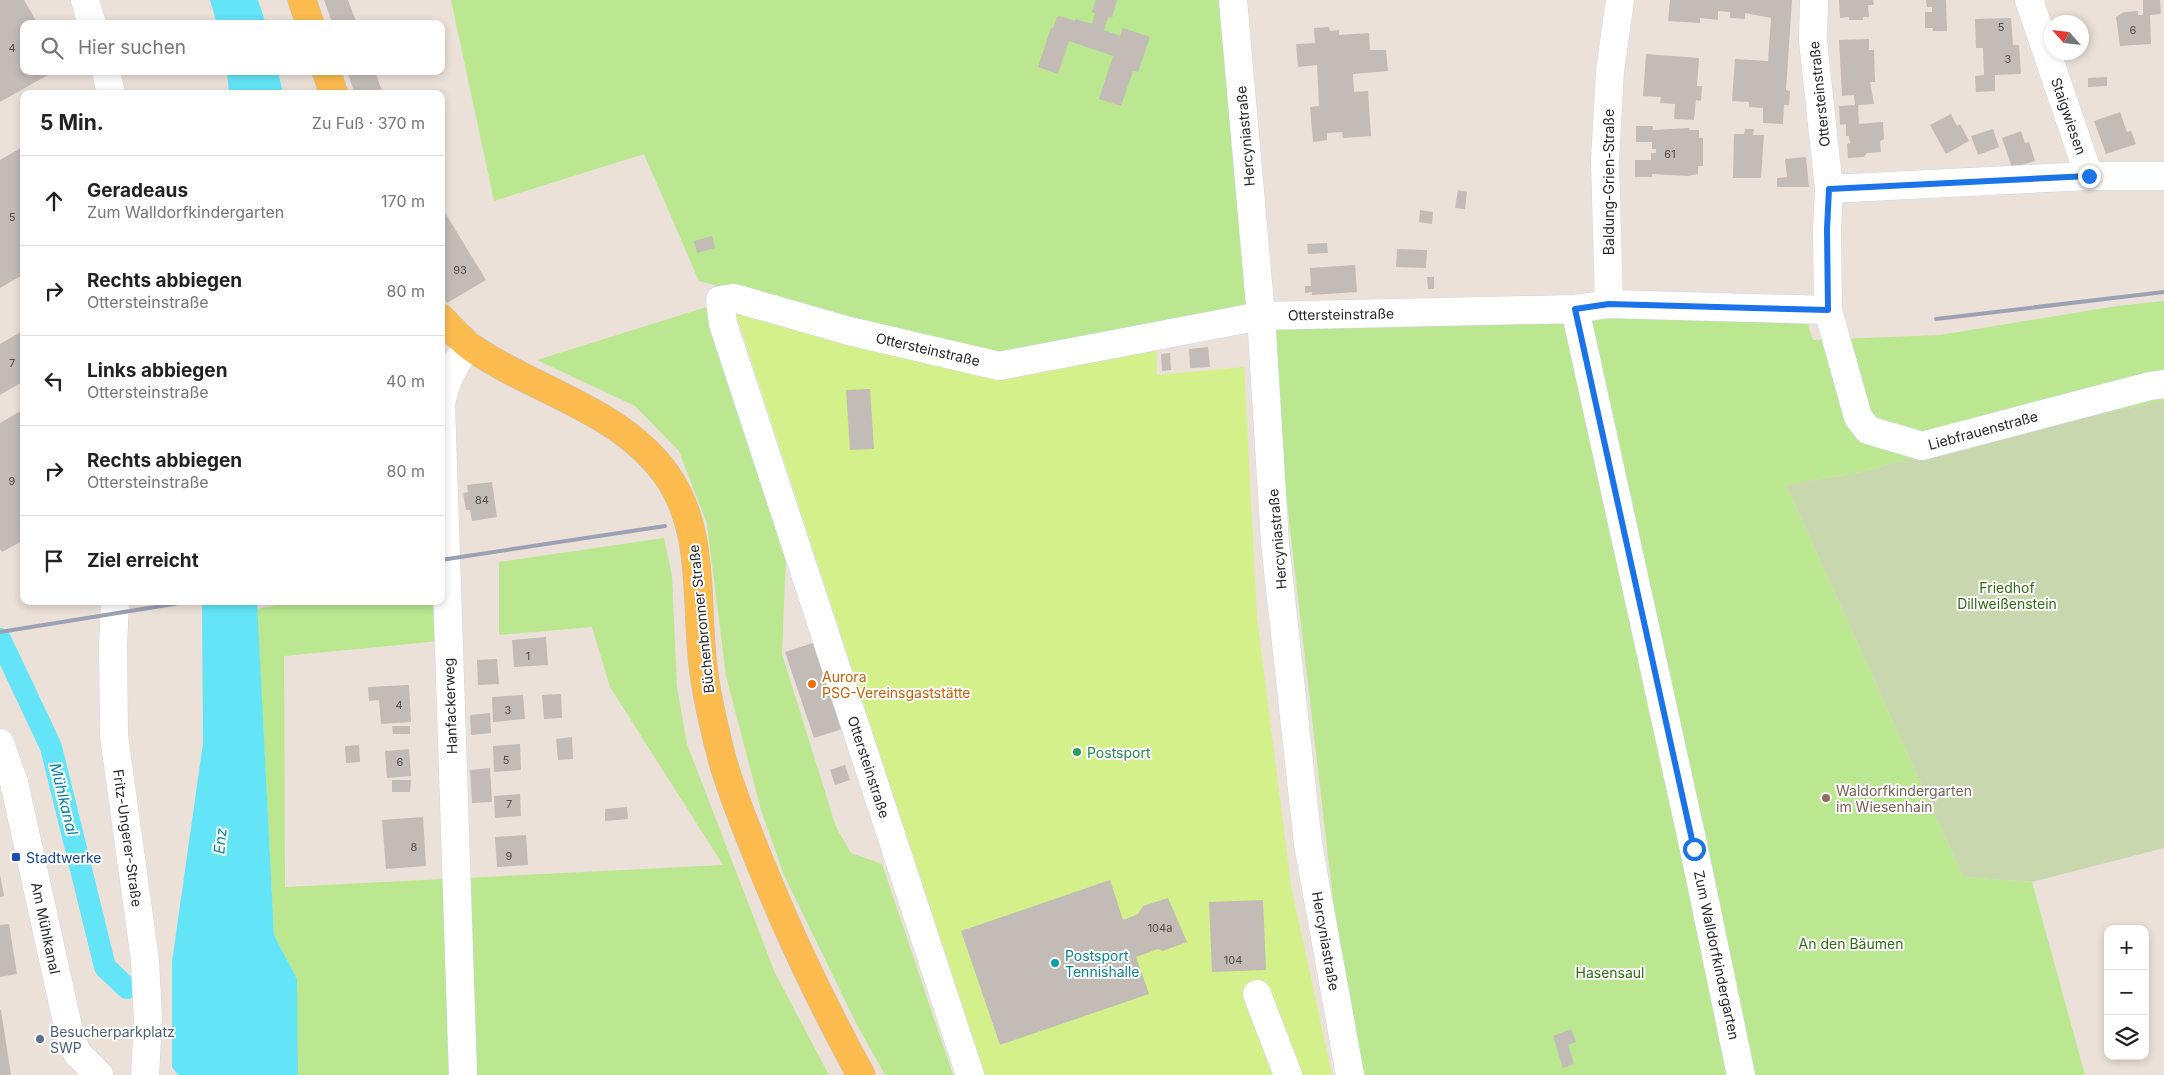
<!DOCTYPE html>
<html lang="de">
<meta charset="utf-8">
<style>
body{margin:0;font-family:Inter,sans-serif;background:#f2f2f2;color:#222}
.controls{position:absolute;right:15px;bottom:15px;display:grid;overflow:hidden;border-radius:10px;box-shadow:0 2px 8px #0003}
.controls button{width:45px;height:45px;display:grid;place-items:center;padding:0;border:0;border-bottom:1px solid #e0e0e0;background:#fff;color:#222;font:25px sans-serif}
.compass{position:absolute;left:2044px;top:15px;width:45px;height:45px;border-radius:50%;background:#fff;box-shadow:0 2px 8px #0003;rotate:297deg}
.stop{position:absolute;width:15px;height:15px;margin:-11px;border:4px solid #1a73e8;border-radius:50%;background:#fff}
.stop.end{background:#1a73e8;border-color:#fff;box-shadow:0 1px 5px #0008}
.list{margin:0;padding:0;list-style:none}
h2{display:flex;justify-content:space-between;align-items:center;height:65px;margin:0;padding:0 20px;font-size:21px}
h2 small{font-size:16px;font-weight:400;color:#767676}
.list li{display:grid;grid-template-columns:32px 1fr auto;gap:15px;align-items:center;box-sizing:border-box;height:90px;padding:0 20px;border-top:1px solid #e0e0e0}
.list b{display:block;font-size:19px;white-space:nowrap}
.list p{margin:0;font-size:16px;white-space:nowrap;color:#767676}
.list em{font-size:16px;font-style:normal;color:#767676}
.icon{flex:none;width:28px;height:28px;fill:none;stroke:currentColor;stroke-width:2;stroke-linecap:round;stroke-linejoin:round}
.map{position:relative;flex:none;width:2164px;height:1075px;overflow:hidden}
.search{position:absolute;background:#fff;box-shadow:0 2px 8px #0003;left:20px;top:20px;width:425px;height:55px;display:flex;align-items:center;gap:12px;box-sizing:border-box;padding:0 18px;border-radius:10px;color:#767676;font-size:19px}
.panel{position:absolute;background:#fff;box-shadow:0 2px 8px #0003;left:20px;top:90px;width:425px;height:515px;border-radius:10px}
.map>svg:first-child{display:block}
.green{fill:#bae790}
.cemetery{fill:#c8d7ae}
.pitch{fill:#d3f08b}
.water{fill:#63e4f7}
.lines{fill:none;stroke-linecap:round;stroke-linejoin:round}
.canal{stroke:#63e4f7;stroke-width:22}
.building{fill:#c3bbb6}
.minor-casing{stroke:#ced5e3;stroke-width:29}
.major-casing{stroke:#c3c3c3;stroke-width:29}
.minor{stroke:#fff;stroke-width:28}
.major{stroke:#fbbb4f;stroke-width:28}
.rail{stroke:#9ba2b4;stroke-width:4}
.route{stroke:#1a73e8;stroke-width:6}
.food-dot{fill:#e8710a;stroke:#fff;stroke-width:2}
.leisure-dot{fill:#2e9e5b;stroke:#fff;stroke-width:2}
.education-dot{fill:#8d6e63;stroke:#fff;stroke-width:2}
.transit-dot{fill:#1a4fb4;stroke:#fff;stroke-width:2}
.culture-dot{fill:#0f9aa8;stroke:#fff;stroke-width:2}
.service-dot{fill:#5c6f8a;stroke:#fff;stroke-width:2}
.labels{text-anchor:middle;dominant-baseline:central;stroke-width:4;stroke-linejoin:round;paint-order:stroke}
.number-label{font-size:11px;fill:#4f4d4c}
.street-label{font-size:14px;fill:#282828;stroke:#fff}
.park-label{font-size:14px;fill:#326a14;stroke:#fff}
.food-label{font-size:14px;fill:#c56008;stroke:#fff;text-anchor:start}
.leisure-label{font-size:14px;fill:#27864d;stroke:#fff;text-anchor:start}
.education-label{font-size:14px;fill:#785e54;stroke:#fff;text-anchor:start}
.transit-label{font-size:14px;fill:#164399;stroke:#fff;text-anchor:start}
.culture-label{font-size:14px;fill:#0d838f;stroke:#fff;text-anchor:start}
.service-label{font-size:14px;fill:#4e5e75;stroke:#fff;text-anchor:start}
.water-label{font-size:15px;font-style:italic;fill:#0481a1;stroke:#fff}
</style>
<div class="map">
<svg width="2164" height="1075" viewBox="0 0 2164 1075">
<rect width="100%" height="100%" fill="#ece1d9"/>
<path class="green" d="M451,0H1227L1246,304L985,357L699,281L644,154L494,201Z
M2164,301V401L1964,443L1862,472L1786,485L1963,877L2032,882L2085,1075H1745L1587,314L1806,320L1813,340L1940,335L2117,306Z
M713,305L786,554L782,654L836,827L851,853L882,864L953,1075H885L855,1021L784,875L761,810L726,676L707,524L679,451L635,406L537,360Z
M1574,316L1739,1075H1358L1336,925L1266,321Z
M664,538L672,576L677,687L687,744L775,973L829,1075H297V979L274,935L257,609L282,604V601H438L440,641L284,656L285,887L723,865L610,687L592,627L499,635V562Z"/>
<path class="cemetery" d="M2164,401V848L2032,882L1963,877L1786,485L1862,472L1964,443Z"/>
<path class="pitch" d="M736,314L995,375L1156,345L1157,375L1244,367L1257,617L1291,886L1332,1075H985Z"/>
<path class="water" d="M210,0H258L266,24H217Z
M227,71H278L283,94H229Z
M202,601H257L274,935L297,979L298,1075H178L172,1067V962L203,743Z"/>
<g class="lines">
<path class="canal" d="M0,639L51,747L105,967L127,988"/>
</g>
<path class="building" d="M0,0H24L38,24H24V71H55L0,102Z
M324,0H348L357,24H338L337,20L332,22Z
M1096,0H1117L1112,18L1108,17L1104,30L1120,36L1123,28L1150,37L1138,72L1133,71L1121,106L1099,99L1113,56L1069,41L1058,74L1038,67L1051,28H1053L1057,17L1060,16L1075,21V19L1092,24L1095,13L1092,12Z
M1670,0H1792L1786,90L1790,91L1789,105H1784L1783,124L1763,123V108L1749,107V102L1732,101L1735,59L1768,61L1771,18L1745,13V19L1730,18V12L1718,11V20L1700,18V23L1668,21Z
M1839,0H1873L1874,5H1868L1869,17H1863V20H1849V17L1840,18Z
M1926,0H1946L1947,31H1933V28H1925V12H1932V7H1927Z
M2143,0H2160L2161,14L2150,15L2151,44L2120,46L2116,17L2124,12L2138,11V15H2143Z
M2011,18L2013,45H2019L2021,74L1995,75V91L1976,92L1975,76L1984,75L1983,48H1976L1975,19Z
M1329,27L1330,31L1339,30V35L1369,33L1370,50H1386L1388,71L1353,74L1354,92L1368,91L1371,136L1343,138L1342,132L1327,133V140L1313,142L1310,107L1319,106L1317,65L1298,67L1296,44L1315,43L1314,28Z
M1869,39V50H1874L1875,82H1870L1874,104L1858,105L1859,124L1883,122L1884,139L1880,141L1881,152L1867,153L1864,157L1848,158L1847,144L1850,143L1849,136H1846V124L1840,125L1839,106L1855,105L1854,95L1842,96L1839,40Z
M1646,54L1699,58L1697,86H1702L1701,101L1696,100L1694,120L1674,119L1675,104L1660,103L1661,97L1643,96Z
M347,71H375L383,94H355Z
M2107,77V86L2088,87V78Z
M2120,112L2127,132L2131,131L2136,144L2106,154L2094,121Z
M1951,114L1957,126L1960,124L1969,141L1946,154L1930,125Z
M1636,126H1653V130L1689,128L1690,130H1699V138H1703V166H1698V174L1688,176L1652,174V177H1635V160H1651V153H1656V149H1652V142H1636Z
M1745,129H1754L1753,135H1764L1761,178H1733L1734,134H1744Z
M1993,129L1999,147L1978,155L1971,136Z
M2021,131L2025,143L2029,142L2035,161L2012,168L2002,138Z
M24,146V274L0,288V160Z
M1806,157L1809,187H1777V178L1787,177L1785,159Z
M1458,190L1467,192L1465,209L1455,208Z
M441,206L486,280L447,303L441,293Z
M1420,210L1433,212L1432,224L1419,222Z
M712,236L715,248L697,253L694,241Z
M1327,243L1328,253L1308,254L1307,244Z
M1397,249L1427,250L1426,268L1396,267Z
M1355,265L1357,292L1312,295V292L1305,293V286H1311L1310,268Z
M1427,277H1434V289H1428Z
M24,330V381L0,395V344Z
M1208,347L1210,367L1190,368L1189,349Z
M1170,353L1171,370L1162,371L1161,354Z
M870,389L874,449L850,450L846,390Z
M24,409V540L2,552L0,549V423Z
M492,482L497,517L472,521L470,510H466L463,493L468,492L467,485Z
M546,637L548,665L514,667L512,640Z
M813,643L842,729L814,738L785,652Z
M497,659L499,684L478,685L477,660Z
M409,685L411,722L381,724L379,700L369,701L368,687Z
M561,694L562,718L544,719L542,695Z
M523,695L525,719L493,722L492,697Z
M490,713L491,733L471,735L470,715Z
M392,726H410V734H393Z
M572,737L573,759L558,760L556,739Z
M520,744L521,770L494,772L493,746Z
M359,745L360,762L346,763L345,746Z
M409,749L411,776L387,778L385,751Z
M845,765L850,780L835,785L830,770Z
M490,768L492,802L472,803L470,770Z
M392,780H411L410,792H392Z
M520,794L521,816L495,818L494,796Z
M627,807L628,819L605,821V809Z
M423,817L426,866L386,869L382,820Z
M526,835L528,865L497,867L495,837Z
M0,874L4,896L0,897Z
M1110,880L1123,920L1138,914L1143,906L1168,898L1187,942L1163,951L1158,949L1136,957L1149,994L1000,1045L961,931Z
M1263,900L1266,970L1212,972L1209,902Z
M9,924L17,974L0,977V925Z
M0,1010H1L11,1075H0Z
M1571,1029L1576,1042L1568,1045L1574,1064L1563,1068L1553,1036Z"/>
<g class="lines">
<g class="minor-casing">
<path id="minor" d="M85,0L92,24
M1233,0L1261,316L1275,543L1308,844L1350,1075
M1814,0L1813,41L1829,189
M2029,0L2089,176
M106,71L111,94
M2164,176H2089L1829,189L1827,229L1828,310L1858,417L1868,430L1922,446L2150,386L2164,384
M1609,304L1605,160L1610,71L1620,0
M1575,309L1694,849L1741,1075
M115,601L113,646L114,736L145,960L148,1020L145,1075
M0,743L14,782L70,1036L77,1053L99,1075
M1257,994L1288,1075
M463,1075L441,404C446,380 454,364 469,345
M970,1075L723,324L720,300L734,298L849,331L999,366L1261,316L1575,309L1609,304L1828,310"/>
</g>
<g class="major-casing">
<path id="major" d="M302,0L310,24
M326,71L334,94
M441,318C451,328 460,339 471,347C534,391 619,409 666,474C704,527 696,594 702,656C705,690 713,722 721,755C730,789 744,822 757,855C787,930 822,1004 861,1075"/>
</g>
<use href="#minor" class="minor"/>
<use href="#major" class="major"/>
<path class="rail" d="M1936,319L2164,292
M441,560L665,526
M0,632L192,601"/>
</g>
<g class="lines">
<path class="route" d="M1694,849L1575,309L1609,304L1828,310L1827,229L1829,189L2089,176"/>
</g>
<circle class="food-dot" cx="812" cy="684" r="5"/>
<circle class="leisure-dot" cx="1077" cy="752" r="5"/>
<circle class="education-dot" cx="1826" cy="798" r="5"/>
<rect class="transit-dot" x="11" y="852" width="10" height="10" rx="2.5"/>
<circle class="culture-dot" cx="1055" cy="963" r="5"/>
<circle class="service-dot" cx="40" cy="1039" r="5"/>
<g class="labels">
<g class="number-label">
<text x="2001" y="27">5</text>
<text x="2133" y="30">6</text>
<text x="12" y="48">4</text>
<text x="2008" y="59">3</text>
<text x="1670" y="154">61</text>
<text x="12" y="217">5</text>
<text x="460" y="270">93</text>
<text x="12" y="363">7</text>
<text x="12" y="481">9</text>
<text x="482" y="500">84</text>
<text x="528" y="656">1</text>
<text x="399" y="705">4</text>
<text x="508" y="710">3</text>
<text x="506" y="760">5</text>
<text x="400" y="762">6</text>
<text x="509" y="804">7</text>
<text x="414" y="847">8</text>
<text x="509" y="856">9</text>
<text x="1160" y="928">104a</text>
<text x="1233" y="960">104</text>
</g>
<g class="street-label">
<text transform="translate(1819 94) rotate(-96)">Ottersteinstraße</text>
<text transform="translate(2069 116) rotate(71)">Staigwiesen</text>
<text transform="translate(1245 136) rotate(-95)">Hercyniastraße</text>
<text transform="translate(1608 182) rotate(-90)">Baldung-Grien-Straße</text>
<text transform="translate(1341 314) rotate(-1)">Ottersteinstraße</text>
<text transform="translate(928 349) rotate(13)">Ottersteinstraße</text>
<text transform="translate(1983 430) rotate(-15)">Liebfrauenstraße</text>
<text transform="translate(1277 539) rotate(-95)">Hercyniastraße</text>
<text transform="translate(701 619) rotate(-96)">Büchenbronner Straße</text>
<text transform="translate(450 706) rotate(-92)">Hanfackerweg</text>
<text transform="translate(869 767) rotate(72)">Ottersteinstraße</text>
<text transform="translate(128 838) rotate(82)">Fritz-Ungerer-Straße</text>
<text transform="translate(46 928) rotate(78)">Am Mühlkanal</text>
<text transform="translate(1326 941) rotate(80)">Hercyniastraße</text>
<text transform="translate(1717 955) rotate(78)">Zum Walldorfkindergarten</text>
</g>
<g class="park-label">
<text x="2007" y="587">Friedhof<tspan x="2007" dy="16">Dillweißenstein</tspan></text>
<text x="1851" y="943">An den Bäumen</text>
<text x="1610" y="972">Hasensaul</text>
</g>
<g class="food-label">
<text x="822" y="676">Aurora<tspan x="822" dy="16">PSG-Vereinsgaststätte</tspan></text>
</g>
<g class="leisure-label">
<text x="1087" y="752">Postsport</text>
</g>
<g class="education-label">
<text x="1836" y="790">Waldorfkindergarten<tspan x="1836" dy="16">im Wiesenhain</tspan></text>
</g>
<g class="transit-label">
<text x="26" y="857">Stadtwerke</text>
</g>
<g class="culture-label">
<text x="1065" y="955">Postsport<tspan x="1065" dy="16">Tennishalle</tspan></text>
</g>
<g class="service-label">
<text x="50" y="1031">Besucherparkplatz<tspan x="50" dy="16">SWP</tspan></text>
</g>
<g class="water-label">
<text transform="translate(64 799) rotate(76)">Mühlkanal</text>
<text transform="translate(220 841) rotate(-85)">Enz</text>
</g>
</g>
</svg>
<div class="controls">
<button>+</button>
<button>−</button>
<button><svg class="icon" aria-label="layers" viewBox="0 0 24 24"><path d="M12 4l9 5-9 5-9-5zM3 14l9 5 9-5"/></svg></button>
</div>
<svg class="compass" viewBox="-18 -18 36 36"><path d="M0-13l5 13h-10z" fill="#e53935"/><path d="M0 13l5-13h-10z" fill="#767676"/></svg>
<div class="stop" style="left:1694px;top:849px"></div>
<div class="stop end" style="left:2089px;top:176px"></div>
<div class="search"><svg class="icon" aria-label="search" viewBox="0 0 24 24"><circle cx="10" cy="10" r="6"/><path d="M15 15l6 6"/></svg>Hier suchen</div>
<section class="panel">
<h2>5 Min.<small>Zu Fuß · 370 m</small></h2>
<ul class="list">
<li><svg class="icon" aria-label="ahead" viewBox="0 0 24 24"><path d="M12 20V5M6 11l6-6 6 6"/></svg><div><b>Geradeaus</b><p>Zum Walldorfkindergarten</p></div><em>170 m</em></li>
<li><svg class="icon" aria-label="right" viewBox="0 0 24 24"><path d="M7 20v-9h11M14 6l5 5-5 5"/></svg><div><b>Rechts abbiegen</b><p>Ottersteinstraße</p></div><em>80 m</em></li>
<li><svg class="icon" aria-label="left" viewBox="0 0 24 24"><path d="M17 20v-9H6M10 6l-5 5 5 5"/></svg><div><b>Links abbiegen</b><p>Ottersteinstraße</p></div><em>40 m</em></li>
<li><svg class="icon" aria-label="right" viewBox="0 0 24 24"><path d="M7 20v-9h11M14 6l5 5-5 5"/></svg><div><b>Rechts abbiegen</b><p>Ottersteinstraße</p></div><em>80 m</em></li>
<li><svg class="icon" aria-label="arrive" viewBox="0 0 24 24"><path d="M6 21V4h12l-3 4 3 4H6"/></svg><div><b>Ziel erreicht</b></div></li>
</ul>
</section>
</div>
